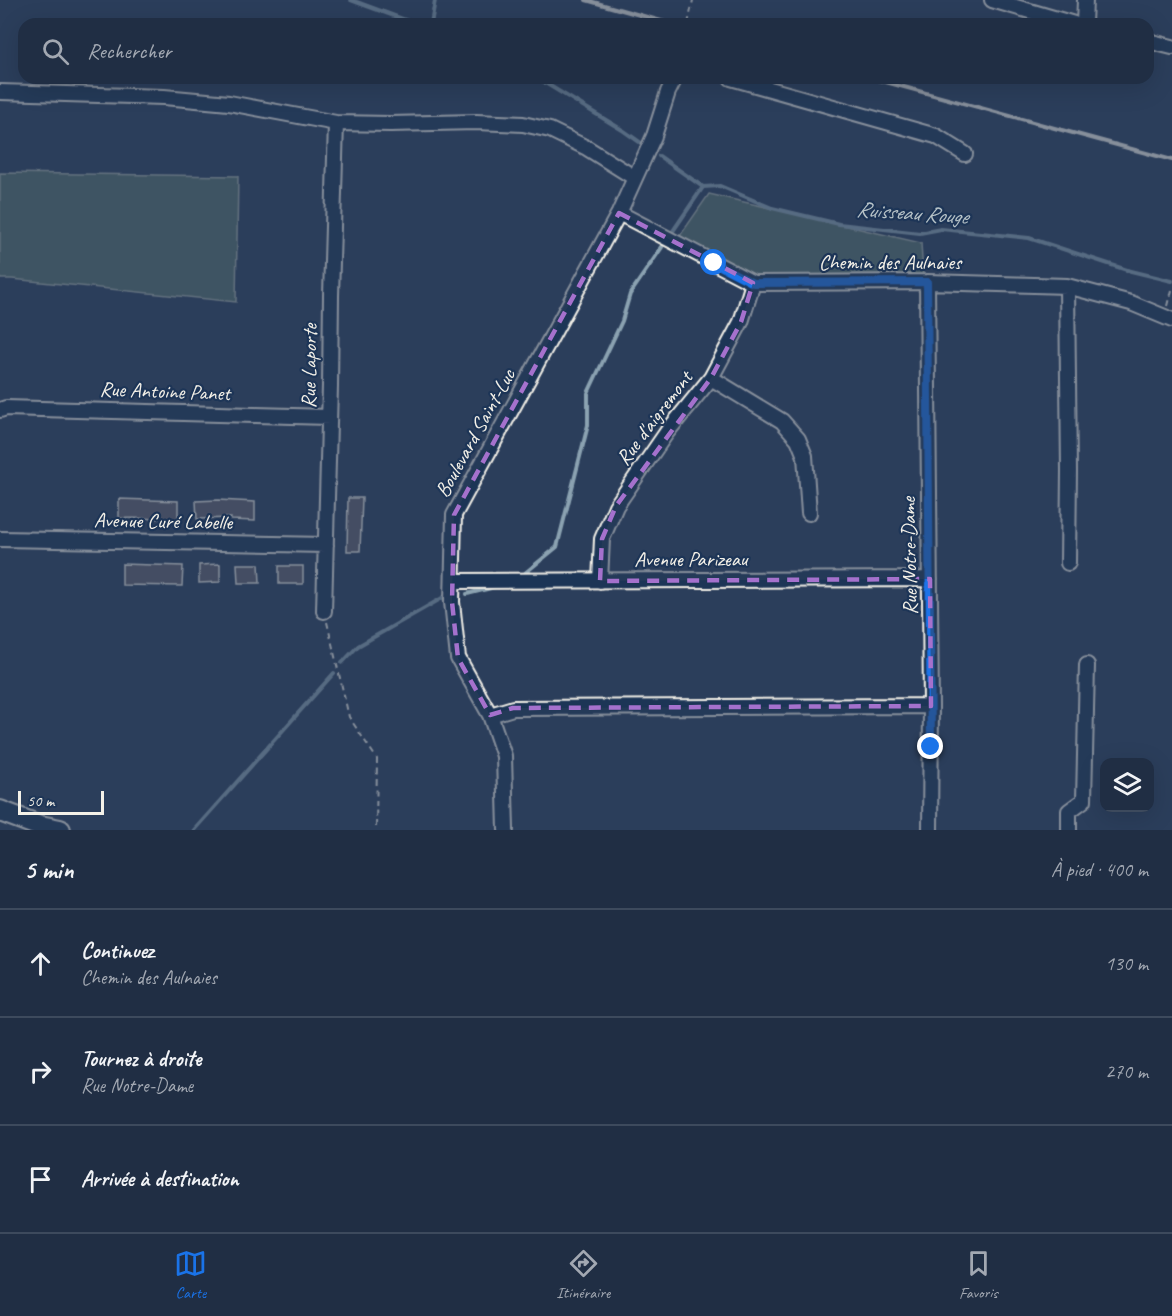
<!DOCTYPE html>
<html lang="fr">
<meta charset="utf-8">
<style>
body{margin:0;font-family:Caveat,sans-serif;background:#2d3a4f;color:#f1f3f6}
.controls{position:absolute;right:18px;bottom:18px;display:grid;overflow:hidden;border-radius:12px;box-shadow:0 6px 24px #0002}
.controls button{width:54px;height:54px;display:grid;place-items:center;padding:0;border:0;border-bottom:2px solid #3d4a5d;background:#202e44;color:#f1f3f6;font:30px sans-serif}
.scale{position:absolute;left:18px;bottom:15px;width:86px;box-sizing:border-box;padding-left:6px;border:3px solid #f4f1e8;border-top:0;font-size:16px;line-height:21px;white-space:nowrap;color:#f4f1e8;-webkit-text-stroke:4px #1d3557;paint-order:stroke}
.stop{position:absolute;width:18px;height:18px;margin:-14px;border:4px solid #1a73e8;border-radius:50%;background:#fff}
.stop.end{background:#1a73e8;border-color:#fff;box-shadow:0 2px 6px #0008}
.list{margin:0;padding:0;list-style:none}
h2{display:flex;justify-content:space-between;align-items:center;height:78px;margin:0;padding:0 24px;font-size:26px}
h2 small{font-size:20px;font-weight:400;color:#a2a8b2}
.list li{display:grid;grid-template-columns:39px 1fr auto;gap:18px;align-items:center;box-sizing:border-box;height:108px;padding:0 24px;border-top:2px solid #3d4a5d}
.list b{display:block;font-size:22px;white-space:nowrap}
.list p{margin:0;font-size:20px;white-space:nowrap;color:#a2a8b2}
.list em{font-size:20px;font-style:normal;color:#a2a8b2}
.icon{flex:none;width:33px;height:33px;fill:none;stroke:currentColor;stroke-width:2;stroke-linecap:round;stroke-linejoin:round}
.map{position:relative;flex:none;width:1172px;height:830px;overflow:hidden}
.search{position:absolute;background:#202e44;box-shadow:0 6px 24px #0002;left:18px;right:18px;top:18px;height:66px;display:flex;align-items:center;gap:15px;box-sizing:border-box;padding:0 21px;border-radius:18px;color:#a2a8b2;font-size:22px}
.sheet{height:402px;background:#202e44}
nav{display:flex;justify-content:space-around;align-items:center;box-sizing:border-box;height:84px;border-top:2px solid #3d4a5d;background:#202e44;font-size:16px;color:#a2a8b2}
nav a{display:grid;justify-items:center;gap:3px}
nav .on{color:#1a73e8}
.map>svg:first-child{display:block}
.green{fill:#57706d;stroke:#a6b0aa;stroke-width:1.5}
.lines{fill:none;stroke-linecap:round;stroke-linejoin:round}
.stream{stroke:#8ba2b1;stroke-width:4}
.building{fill:#62606d;stroke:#f4f1e8;stroke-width:1.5}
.street-casing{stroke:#f4f1e8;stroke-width:18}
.secondary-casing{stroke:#f4f1e8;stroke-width:24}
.path{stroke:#f4f1e8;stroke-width:2;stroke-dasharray:6 4.5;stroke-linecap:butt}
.street{stroke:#1d3557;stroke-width:14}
.secondary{stroke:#1d3557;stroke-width:20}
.rail{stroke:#f4f1e8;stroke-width:4}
.route{stroke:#1a73e8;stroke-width:8}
.marked{fill:none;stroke:#a571cd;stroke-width:4.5;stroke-dasharray:12 8;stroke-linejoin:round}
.labels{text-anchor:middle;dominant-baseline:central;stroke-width:4.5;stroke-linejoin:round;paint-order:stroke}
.street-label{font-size:21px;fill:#f4f1e8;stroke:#1d3557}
.water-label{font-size:22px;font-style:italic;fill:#b7c3c8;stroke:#1d3557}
</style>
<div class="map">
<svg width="1172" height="830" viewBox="0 0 1172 830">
<rect width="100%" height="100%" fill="#2b3e5b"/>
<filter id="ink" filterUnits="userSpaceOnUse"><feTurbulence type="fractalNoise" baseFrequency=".0167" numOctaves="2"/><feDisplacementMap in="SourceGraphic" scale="12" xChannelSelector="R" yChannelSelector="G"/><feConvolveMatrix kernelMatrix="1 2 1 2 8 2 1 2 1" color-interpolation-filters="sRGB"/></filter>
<g filter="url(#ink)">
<path class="green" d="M0,173L238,176L236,302L12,279H0Z
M709,194L921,243L923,275L753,283L675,243Z"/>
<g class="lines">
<path class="stream" d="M351,0L416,24H421
M431,24L435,0
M537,78L624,131L641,143
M659,156L703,187L720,186L772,208L839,224L920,233L941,229L1029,238L1127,270L1172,281
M673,231L703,187
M525,573L557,547L588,425V393L622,321L630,294L662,247
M467,594L495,587
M342,663L358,646L444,597
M194,830L334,673"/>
</g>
<path class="building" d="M348,498H362L360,551H347Z
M119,499L178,501V519L119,518Z
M218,500L255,502V521L231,520V518L197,519L196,501Z
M122,564L183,566L182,586L122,585Z
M220,564V582L199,583V565Z
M237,564H259L260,583H238Z
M279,566H303V584H279Z"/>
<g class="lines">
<g class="street-casing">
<path id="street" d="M992,0L1074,24
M1084,24L1085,0
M1148,41L1172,47
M731,78L936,136L965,154
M0,92L164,97L229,103L336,123L390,124L476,122L523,124L550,130L587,148L635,178
M619,213L753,283L927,282L1067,286L1131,303L1172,320
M927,282L931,706L930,830
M1067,286L1069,471L1068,563
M711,378L782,421L798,439L805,456L809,513
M0,410L6,408L329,417
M0,539L326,545
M453,581L930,579
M600,581L602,539L616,506L667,432L711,378L741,322L753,283
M324,611L330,386L331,296L336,123
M490,715L513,708L931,706
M506,830L504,756L490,715L458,658L452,602L454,515L619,213L654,136L668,92L675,78
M1069,830V811L1084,800L1087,665"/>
</g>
<g class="secondary-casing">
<path id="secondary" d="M0,811L40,826L60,830"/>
</g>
<path class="path" d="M688,24L693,0
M1168,306L1172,290
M327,622L349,717L377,759L376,830"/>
<use href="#street" class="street"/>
<use href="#secondary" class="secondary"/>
<path class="rail" d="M586,0L672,24
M871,78L1172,160"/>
</g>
</g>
<g class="lines" filter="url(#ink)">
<path class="route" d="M714,263L753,283L927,282L931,747"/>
</g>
<path d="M0 0H1172V830H0ZM619,213L753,283L741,322L711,378L616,506L602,539L600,581L930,579L931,706L513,708L490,715L458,658L452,602L454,515Z" fill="#2b3e5b" fill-opacity=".55" fill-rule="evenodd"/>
<path class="marked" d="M619,213L753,283L741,322L711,378L616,506L602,539L600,581L930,579L931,706L513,708L490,715L458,658L452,602L454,515Z"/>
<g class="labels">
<g class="street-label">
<text x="890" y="262">Chemin des Aulnaies</text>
<text transform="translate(309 366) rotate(-89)">Rue Laporte</text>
<text transform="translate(165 391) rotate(2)">Rue Antoine Panet</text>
<text transform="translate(654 418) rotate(-53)">Rue d'aigremont</text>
<text transform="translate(475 433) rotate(-61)">Boulevard Saint-Luc</text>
<text transform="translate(163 521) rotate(1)">Avenue Curé Labelle</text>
<text transform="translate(909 556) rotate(-91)">Rue Notre-Dame</text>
<text x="691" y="559">Avenue Parizeau</text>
</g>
<g class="water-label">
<text transform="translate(912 213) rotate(4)">Ruisseau Rouge</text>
</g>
</g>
</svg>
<div class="controls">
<button><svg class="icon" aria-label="layers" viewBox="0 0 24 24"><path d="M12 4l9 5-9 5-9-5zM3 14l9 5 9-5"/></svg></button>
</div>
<div class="scale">50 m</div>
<div class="stop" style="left:714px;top:263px"></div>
<div class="stop end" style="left:931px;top:747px"></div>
<div class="search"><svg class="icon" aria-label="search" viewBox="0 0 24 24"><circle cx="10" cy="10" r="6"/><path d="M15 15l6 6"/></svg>Rechercher</div>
</div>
<section class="sheet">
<h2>5 min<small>À pied · 400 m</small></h2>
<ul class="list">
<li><svg class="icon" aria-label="ahead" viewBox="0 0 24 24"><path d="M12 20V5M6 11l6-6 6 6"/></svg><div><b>Continuez</b><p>Chemin des Aulnaies</p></div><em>130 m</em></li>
<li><svg class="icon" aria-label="right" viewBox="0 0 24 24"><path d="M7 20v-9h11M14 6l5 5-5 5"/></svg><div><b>Tournez à droite</b><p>Rue Notre-Dame</p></div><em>270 m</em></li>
<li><svg class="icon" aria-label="arrive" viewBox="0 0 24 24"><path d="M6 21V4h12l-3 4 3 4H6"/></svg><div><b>Arrivée à destination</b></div></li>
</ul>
</section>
<nav>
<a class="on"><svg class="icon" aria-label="map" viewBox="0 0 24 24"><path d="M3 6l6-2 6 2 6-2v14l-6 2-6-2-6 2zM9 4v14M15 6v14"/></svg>Carte</a>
<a><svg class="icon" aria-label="directions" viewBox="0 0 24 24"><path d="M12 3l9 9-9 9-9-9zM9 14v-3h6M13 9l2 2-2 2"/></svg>Itinéraire</a>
<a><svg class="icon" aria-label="saved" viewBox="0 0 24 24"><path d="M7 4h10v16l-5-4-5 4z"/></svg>Favoris</a>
</nav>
